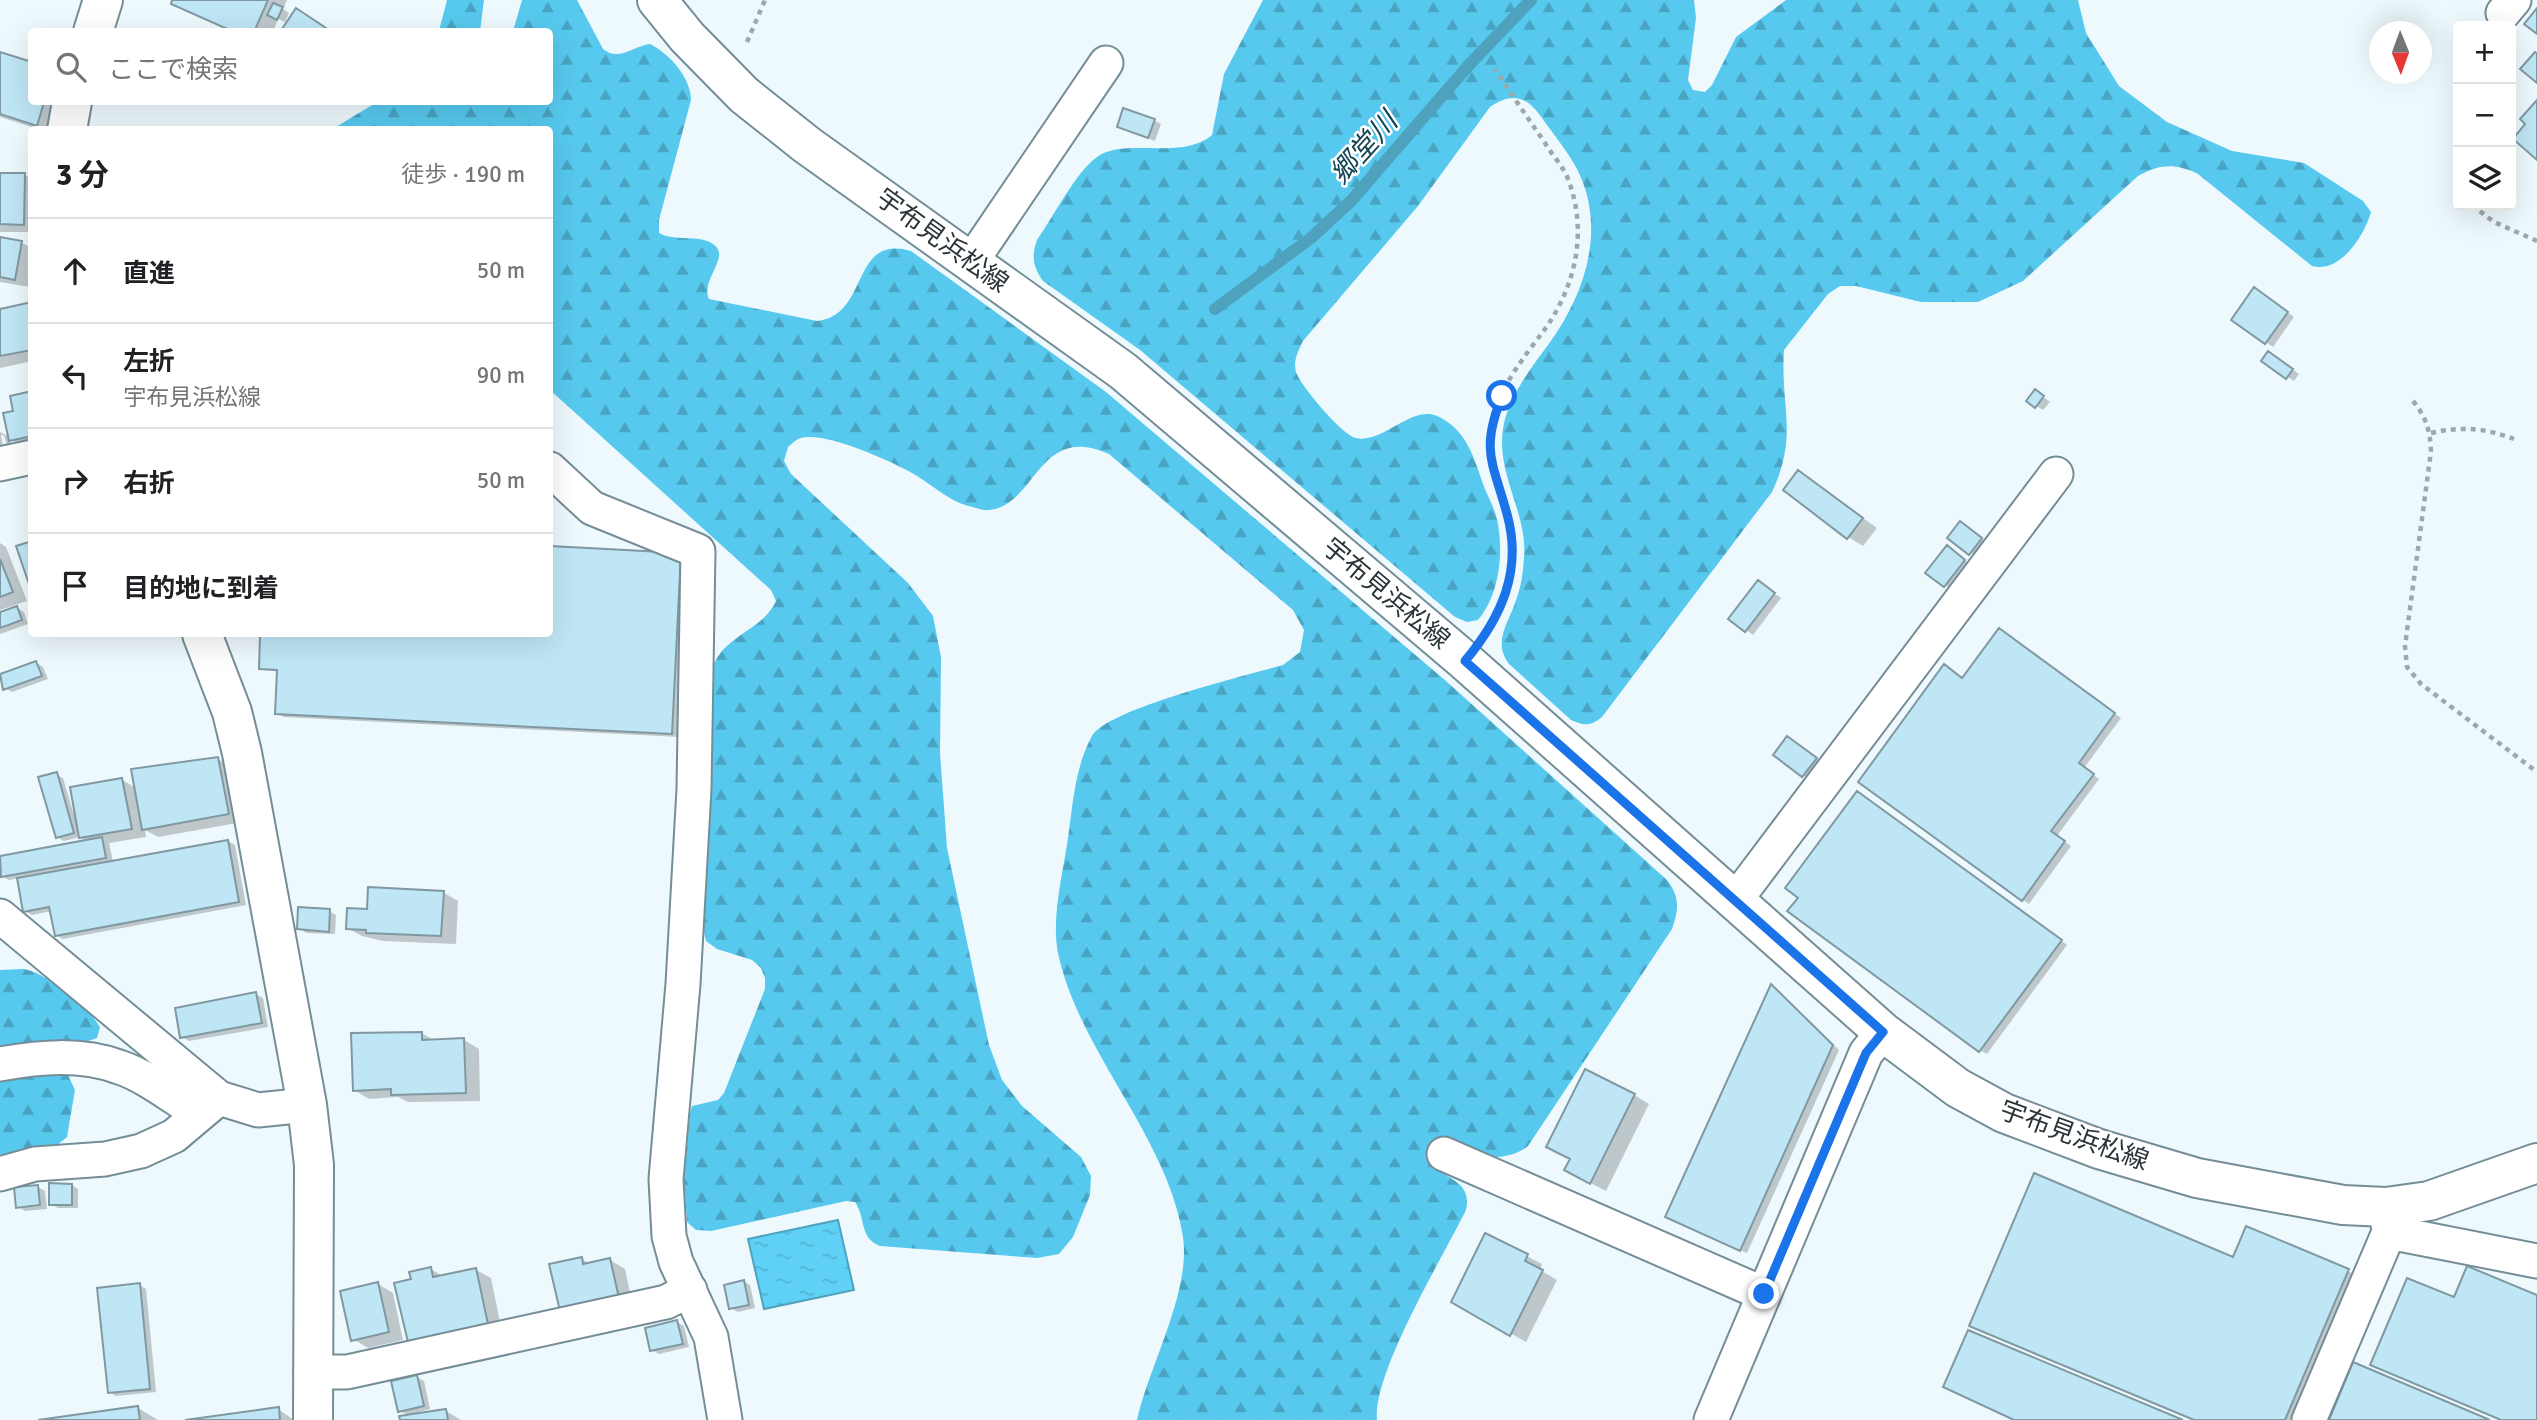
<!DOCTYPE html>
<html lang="ja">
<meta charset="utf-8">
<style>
body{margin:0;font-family:Signika,"Noto Sans JP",sans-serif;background:#f2f2f2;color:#202124}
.controls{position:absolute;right:21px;top:21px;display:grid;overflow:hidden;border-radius:7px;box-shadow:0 7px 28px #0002}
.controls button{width:63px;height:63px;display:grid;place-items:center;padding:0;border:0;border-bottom:2px solid #e0e0e0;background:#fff;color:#202124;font:35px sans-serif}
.compass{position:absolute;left:2369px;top:21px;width:63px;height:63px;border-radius:50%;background:#fff;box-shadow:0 7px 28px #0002;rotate:179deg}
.stop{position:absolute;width:21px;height:21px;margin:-16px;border:5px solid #1a73e8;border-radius:50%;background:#fff}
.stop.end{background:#1a73e8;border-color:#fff;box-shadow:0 2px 7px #0008}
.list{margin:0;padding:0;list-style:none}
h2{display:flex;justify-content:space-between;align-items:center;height:91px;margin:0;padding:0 28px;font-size:30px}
h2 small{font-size:23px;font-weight:400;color:#757577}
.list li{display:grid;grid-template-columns:46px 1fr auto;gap:21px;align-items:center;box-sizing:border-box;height:105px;padding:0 28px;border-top:2px solid #e0e0e0}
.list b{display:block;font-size:26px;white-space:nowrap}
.list p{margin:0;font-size:23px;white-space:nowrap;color:#757577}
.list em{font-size:23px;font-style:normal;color:#757577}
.icon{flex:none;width:38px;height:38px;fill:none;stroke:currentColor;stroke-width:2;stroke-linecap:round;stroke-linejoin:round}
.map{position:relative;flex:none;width:2537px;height:1420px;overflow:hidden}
.search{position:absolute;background:#fff;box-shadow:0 7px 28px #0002;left:28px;top:28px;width:525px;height:77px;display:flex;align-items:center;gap:18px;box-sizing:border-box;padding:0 24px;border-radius:7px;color:#757577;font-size:26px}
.panel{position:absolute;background:#fff;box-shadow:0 7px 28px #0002;left:28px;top:126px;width:525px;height:511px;border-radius:7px}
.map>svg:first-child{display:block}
.forest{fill:url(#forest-firs)}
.water{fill:url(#water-ripples);stroke:#4fa2bd;stroke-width:2}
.shadow{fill:#0003}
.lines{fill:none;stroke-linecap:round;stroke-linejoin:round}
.stream{stroke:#4fa2bd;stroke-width:12}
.building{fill:#bfe6f5;stroke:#8098a1;stroke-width:2}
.street-casing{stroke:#758d97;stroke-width:37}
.secondary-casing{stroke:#758d97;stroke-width:42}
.path{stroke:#9ea8ac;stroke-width:4.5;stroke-dasharray:5 5;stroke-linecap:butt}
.street{stroke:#fff;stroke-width:33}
.secondary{stroke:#fff;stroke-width:38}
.route{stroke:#1a73e8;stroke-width:9}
.labels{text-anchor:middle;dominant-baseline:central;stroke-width:5;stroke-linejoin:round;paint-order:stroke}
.street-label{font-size:26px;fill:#2b3539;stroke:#fff}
.water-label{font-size:28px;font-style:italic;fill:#124454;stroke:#fff}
</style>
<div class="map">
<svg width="2537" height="1420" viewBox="0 0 2537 1420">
<defs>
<pattern id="forest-firs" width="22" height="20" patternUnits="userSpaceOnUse" patternTransform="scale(1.75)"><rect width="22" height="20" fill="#57c9ee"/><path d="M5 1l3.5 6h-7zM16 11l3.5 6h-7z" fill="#48a4c2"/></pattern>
<pattern id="water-ripples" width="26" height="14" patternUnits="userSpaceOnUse" patternTransform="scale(1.75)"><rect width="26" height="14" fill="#5fd0f6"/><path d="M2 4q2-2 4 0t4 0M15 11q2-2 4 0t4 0" fill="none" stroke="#53b3d4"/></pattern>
</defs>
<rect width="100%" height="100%" fill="#eef9fd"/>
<path class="forest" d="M447,0H484L480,31H439Z
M522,0H577L603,49C619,62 633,46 650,44C670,54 691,78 691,100L659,220V233C675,242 698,234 713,244C732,257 700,279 709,299L817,321C870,316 850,233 911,251L1106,392L1446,681L1667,880C1680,897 1679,909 1672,929L1528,1146C1503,1167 1460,1153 1430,1149V1165C1449,1180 1472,1182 1466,1210C1443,1257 1372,1374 1377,1420H1137C1149,1366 1191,1292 1183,1237C1168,1137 1079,1052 1058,953C1051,917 1063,873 1068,838C1073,803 1075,767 1092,736C1107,709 1248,675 1283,665L1300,652L1304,630L1293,610L1109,454C1038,422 1037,505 989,510C983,511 974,507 968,506C949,501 930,483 912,473C891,461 825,431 801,438C796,439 792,444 788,447L784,461L791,474L908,583L933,616L941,657L940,753L947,848L989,1045L1002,1080L1022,1106L1081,1157L1091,1176L1090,1195L1073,1237L1059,1254L1037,1258L880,1246C859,1238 866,1218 855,1202L846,1201L711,1231L696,1230L687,1222L684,1180L690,1113L692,1106L718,1100L724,1093L765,989V978L761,968L752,960L717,949L706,941L703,928L711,790L712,671C720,636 762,632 776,601L771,590L550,390V130H331L377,102H550V32L513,31Z
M1263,0H1694L1696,18L1688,80L1693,90L1705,92L1712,85L1736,37L1786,0H2078L2086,33L2119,86L2167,122L2232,151L2304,163L2363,201L2371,212C2364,237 2339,274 2312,266L2198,174C2175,163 2160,164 2138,176L2023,281L1978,302H1921L1856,286H1840L1828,294L1784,350C1780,408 1799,434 1772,492L1602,717C1591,726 1584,726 1571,720L1509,664C1492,641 1509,623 1516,600C1521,588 1523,572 1524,558C1528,513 1496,475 1503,429C1507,400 1530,369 1548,345C1584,296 1607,231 1578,171C1569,153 1554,135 1542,118C1527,96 1512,92 1490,107L1418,206L1303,341C1298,351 1293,361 1296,372C1300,385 1342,435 1356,438C1383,444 1411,405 1437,416C1466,429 1474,457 1483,484C1487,495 1494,507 1497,519C1504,551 1500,594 1478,620L1467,622L1455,617L1140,350L1043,281C1033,267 1031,256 1037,240C1054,216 1075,173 1097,157C1124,137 1182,161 1212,135L1224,74Z
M24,969C47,973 88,1007 100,1027L97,1038C76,1047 26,1045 0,1049V970Z
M58,1072L68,1075L75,1090L67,1137L56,1146L0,1162V1079Z"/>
<path class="water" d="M838,1220L854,1290L764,1309L748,1239Z"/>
<path class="shadow" d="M174,0H287L283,9L289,13L285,22L278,19L273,32H233L188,12L173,3Z
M0,54L32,102H62L53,130H41L0,117Z
M1154,120L1161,124L1155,141L1119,127Z
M0,175H25L32,179V232H0Z
M0,239L22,243L32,248L30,287L0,282Z
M2261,293L2294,317L2273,347L2233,319Z
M32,304V361L0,368V307L4,309Z
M2276,357L2299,374L2294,381L2263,361Z
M32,393V447L26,448L9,438L10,445L7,446L4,435H1L3,447L0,445V432L10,437Z
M2042,396L2050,402L2043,410L2028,401Z
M1798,472L1877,528L1863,546L1848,537Z
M1967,527L1988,543L1977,557L1949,538Z
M0,543L6,547L27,601L0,610Z
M550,548L681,555L688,559L679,737L284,717L277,713L278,672L261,668L262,634H550Z
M1954,552L1971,565L1952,590L1928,573Z
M1765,587L1781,598L1753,635L1731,619Z
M15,607L24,612L28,624L0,634V614Z
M2006,634L2121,718L2084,768L2099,779L2057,836L2071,846L2029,904L2023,900L1963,679Z
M36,663L43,667L48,679L12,692L5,688L0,676Z
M1794,742L1823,763L1810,780L1775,755Z
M218,759L233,768L243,822L158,837L145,830L146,837L109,843L113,862L228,841L235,845L246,905L63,939L56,935L52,911L32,915L25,911L19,878L9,880L2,876L0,858L88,842L80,837L64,841L57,837L56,774L63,778L74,815L122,780L136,788Z
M1864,797L2067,945L1987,1054L1980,1050Z
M443,892L458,901L456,944L383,941L362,936L347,928L369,911Z
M329,911L336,915L335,934L306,933L299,928Z
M1772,986L1839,1050L1747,1253L1674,1220Z
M256,994L263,998L268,1027L189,1041L182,1037Z
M422,1033L435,1041L464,1040L479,1049L480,1101L408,1102L398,1097L369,1099L354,1090Z
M1634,1095L1649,1104L1606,1191L1581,1178Z
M72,1185L78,1189V1208H58L51,1204Z
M38,1187L45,1191L47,1209L25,1211L18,1207Z
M1486,1235L1542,1264L1540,1270L1557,1280L1526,1342L1454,1301Z
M582,1259L590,1264L610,1260L625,1269L633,1306L577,1319Z
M2234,1259L2348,1271L2355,1275L2293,1420H2196Z
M431,1269L444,1277L476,1270L491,1278L502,1332L424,1350L413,1281Z
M743,1281L750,1285L755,1308L738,1312L731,1308Z
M378,1284L393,1293L403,1340L368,1348L353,1339Z
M139,1285L146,1289L156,1392L116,1396L109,1392Z
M677,1322L684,1326L689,1347L659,1354L652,1350Z
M417,1377L424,1381L430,1409L419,1412L420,1415L446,1411L461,1420H402L410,1416L400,1411Z
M138,1408L158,1420H51Z
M278,1409L294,1420H198Z"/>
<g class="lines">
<path class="stream" d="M1215,309L1311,238L1351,201L1468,66L1531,0"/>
</g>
<path class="building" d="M172,0H268L254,32H234L171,4Z
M273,3L283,7L277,20L267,15Z
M296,8L332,32H280Z
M2537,8V34L2524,24Z
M0,52L32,62V102H44L37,126L0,114Z
M2535,52L2537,53V83L2520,69Z
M2537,100V160L2513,139L2525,124L2520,119Z
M1123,108L1155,119L1148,138L1117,127Z
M0,173H25L24,225L0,224Z
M0,237L22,241L15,280L0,277Z
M2254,287L2288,312L2265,344L2231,320Z
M32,302V350L0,356V309Z
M2268,351L2293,369L2286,379L2261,361Z
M2035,389L2044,396L2035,408L2026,401Z
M32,391V436L9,441L3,413L13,411L10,396Z
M1798,470L1863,518L1847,539L1783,490Z
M1960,521L1982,538L1969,555L1947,538Z
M32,541V590H31L16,546Z
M1947,545L1965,560L1944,587L1925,573Z
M550,546L681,553L672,734L275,714L277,670L259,669L260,634H550Z
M0,559L13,592L0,597Z
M1758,580L1775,593L1745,632L1728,619Z
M17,606L22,620L0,628V612Z
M1999,628L2115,713L2079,763L2094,774L2051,831L2065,841L2022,901L1858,782L1944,664L1962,678Z
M36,661L42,676L3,690L0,674Z
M1787,736L1817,758L1802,777L1773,755Z
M218,757L229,814L142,830L131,769Z
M57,772L74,833L56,838L38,777Z
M122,778L132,829L79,838L70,787Z
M1857,791L2062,940L1979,1052L1787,911L1798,898L1785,888Z
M102,837L106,858L1,877L0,856Z
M228,840L239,902L55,936L49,907L23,912L17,878Z
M368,887L444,891L441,936L366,933V930L346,929L347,908L367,909Z
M298,907L330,909L329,932L297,929Z
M1771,984L1833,1045L1740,1251L1665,1217Z
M256,992L262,1023L180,1038L175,1008Z
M422,1032V1040L464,1038L466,1093L391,1095V1089L353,1091L351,1033Z
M1585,1069L1635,1094L1590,1184L1564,1170L1570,1159L1546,1147Z
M2034,1173L2233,1257L2246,1226L2349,1269L2285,1420H2194L1969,1326Z
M49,1183L72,1184V1205H49Z
M38,1185L40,1205L16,1208L14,1187Z
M1485,1233L1528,1254L1525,1261L1543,1270L1510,1336L1451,1302Z
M582,1257L583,1264L610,1258L619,1298L560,1311L549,1264Z
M2467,1266L2537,1295V1420H2501L2370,1365L2407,1278L2454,1297Z
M431,1267L433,1277L476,1268L488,1324L408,1342L394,1283L411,1279L409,1272Z
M744,1280L749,1305L729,1309L724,1285Z
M378,1282L389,1332L351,1341L340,1291Z
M140,1283L150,1389L108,1393L97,1288Z
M677,1320L683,1344L650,1351L645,1328Z
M1968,1330L2183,1420H2014L1943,1387Z
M2353,1362L2490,1420H2329Z
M417,1375L424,1406L398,1412L391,1381Z
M138,1406L140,1420H38Z
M279,1407L280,1420H185Z
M446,1409L448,1420H400L399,1416Z"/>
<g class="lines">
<g class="street-casing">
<path id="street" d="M2503,13L2514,0
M971,262L1106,63
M0,464L32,457
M550,469L592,508L698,551L694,789L683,984L666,1179L669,1236L676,1262L711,1337L725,1420
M1734,902L2056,474
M0,916L219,1098L258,1110L307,1105
M0,1064C40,1057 80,1053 119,1067C147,1076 175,1099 200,1114
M1444,1154L1764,1294
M0,1174L35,1164L105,1159L141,1151L174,1136L219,1098
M2389,1232L2537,1261
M311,1372H347L666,1302L690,1290
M1711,1420L1866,1053L1883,1032
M2309,1420L2389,1232L2386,1207"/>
</g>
<g class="secondary-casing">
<path id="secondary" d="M657,0L687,37L744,95L807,145L1123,371L1465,661L1883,1032L1958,1088L2004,1113L2099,1149L2197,1178L2343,1205L2386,1207L2429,1201L2537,1163
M93,32L103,0
M67,130L72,102
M202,634L232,712L242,753L307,1105L314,1165L313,1420"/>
</g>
<path class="path" d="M747,42L765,0
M2472,205L2494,222L2537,241
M2413,401C2426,417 2430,430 2431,451L2405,646L2407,667L2421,684L2537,772
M2431,433C2462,426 2484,428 2514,439
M1490,630C1507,593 1520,553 1507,513C1497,482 1485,458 1491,426C1496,391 1525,356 1545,329C1576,285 1588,231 1568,179C1563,166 1552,155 1545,143C1528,118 1511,94 1495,69"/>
<use href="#street" class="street"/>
<use href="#secondary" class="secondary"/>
</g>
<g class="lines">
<path class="route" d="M1502,396C1480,451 1493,462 1507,514C1523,571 1501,618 1465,661L1883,1032L1866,1053L1764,1294"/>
</g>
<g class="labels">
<g class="street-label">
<text transform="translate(942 241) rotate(36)">宇布見浜松線</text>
<text transform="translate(1386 594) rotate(40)">宇布見浜松線</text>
<text transform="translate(2074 1136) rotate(20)">宇布見浜松線</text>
</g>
<g class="water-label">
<text transform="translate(1364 148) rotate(-48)">郷堂川</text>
</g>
</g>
</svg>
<div class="controls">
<button>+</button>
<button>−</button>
<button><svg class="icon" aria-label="layers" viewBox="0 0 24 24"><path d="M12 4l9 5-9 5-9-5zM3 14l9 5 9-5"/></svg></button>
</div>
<svg class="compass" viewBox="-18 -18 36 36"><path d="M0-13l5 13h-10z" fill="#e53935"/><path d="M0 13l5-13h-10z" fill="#757577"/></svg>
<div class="stop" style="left:1502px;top:396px"></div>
<div class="stop end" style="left:1764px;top:1294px"></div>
<div class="search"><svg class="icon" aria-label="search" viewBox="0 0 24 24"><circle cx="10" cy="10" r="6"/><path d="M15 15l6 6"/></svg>ここで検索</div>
<section class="panel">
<h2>3 分<small>徒歩 · 190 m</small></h2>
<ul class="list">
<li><svg class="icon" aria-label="ahead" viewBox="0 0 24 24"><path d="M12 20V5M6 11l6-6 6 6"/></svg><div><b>直進</b></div><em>50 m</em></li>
<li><svg class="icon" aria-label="left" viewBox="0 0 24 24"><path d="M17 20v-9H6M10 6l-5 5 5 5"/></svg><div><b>左折</b><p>宇布見浜松線</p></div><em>90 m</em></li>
<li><svg class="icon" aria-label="right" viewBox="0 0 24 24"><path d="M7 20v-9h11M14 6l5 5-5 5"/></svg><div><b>右折</b></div><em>50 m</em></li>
<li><svg class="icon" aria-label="arrive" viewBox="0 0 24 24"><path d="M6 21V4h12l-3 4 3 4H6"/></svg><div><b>目的地に到着</b></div></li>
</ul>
</section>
</div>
